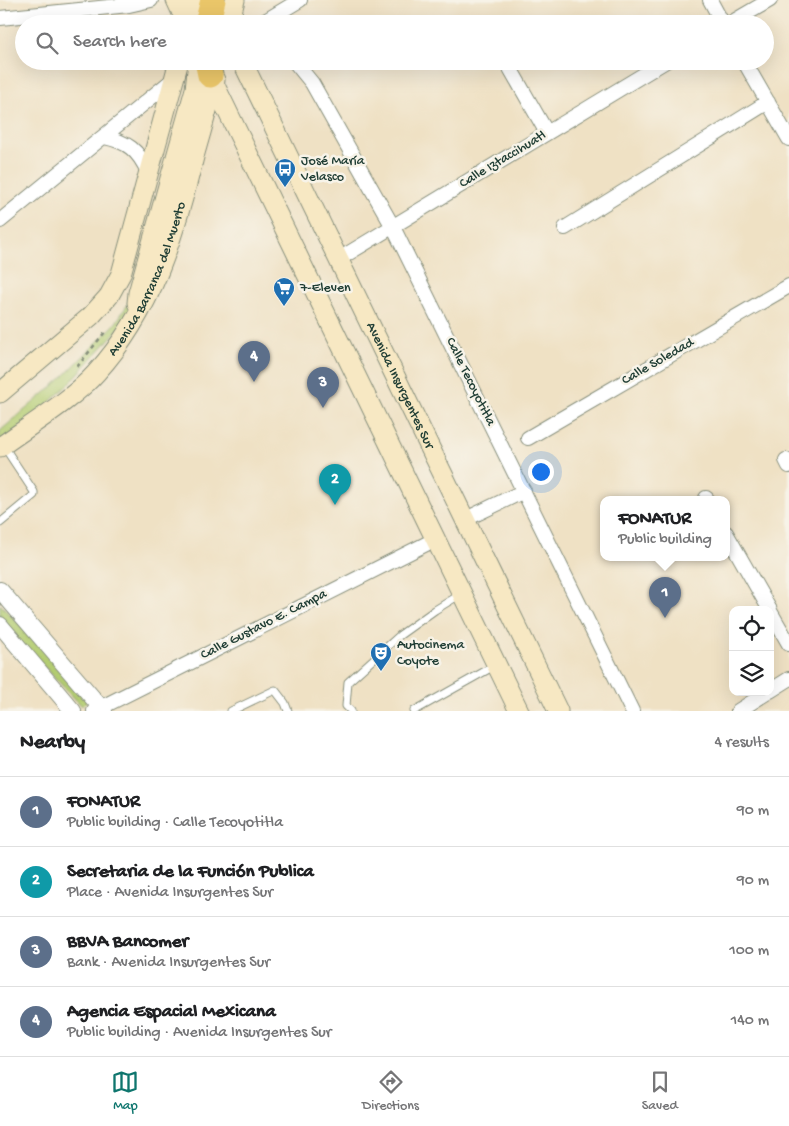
<!DOCTYPE html>
<meta charset="utf-8">
<style>
body{margin:0;font-family:"Gochi Hand",sans-serif;background:#f2f2f2;color:#202124}
.controls{position:absolute;right:15px;bottom:15px;display:grid;overflow:hidden;border-radius:10px;box-shadow:0 5px 20px #0002}
.controls button{width:45px;height:45px;display:grid;place-items:center;padding:0;border:0;border-bottom:1px solid #e0e0e0;background:#fff;color:#202124;font:25px sans-serif}
.you{position:absolute;left:540px;top:471px;width:18px;height:18px;margin:-12px;border:4px solid #fff;border-radius:50%;background:#1a73e8;box-shadow:0 0 0 8px #1a73e833}
.badge{display:grid;place-items:center;width:32px;height:32px;border-radius:50%;background:#0f766e;color:#fff;font-size:16px;font-weight:700}
.pin{position:absolute;translate:-50% -41px;filter:drop-shadow(0 1px 2px #0008)}
.pin::after{content:'';position:absolute;top:26px;width:18px;height:15px;background:inherit;clip-path:polygon(0 0,100% 0,50% 100%)}
.popup{position:absolute;left:600px;top:496px;width:130px;height:65px;box-sizing:border-box;display:grid;place-content:center;border-radius:10px;background:#fff;filter:drop-shadow(0 1px 4px #0005);font-size:16px;white-space:nowrap;color:#757577}
.popup b{font-size:19px;color:#202124}
.popup::after{content:'';position:absolute;left:50%;top:100%;margin-left:-10px;border:10px solid transparent;border-top-color:#fff}
.list{margin:0;padding:0;list-style:none}
h2{display:flex;justify-content:space-between;align-items:center;height:65px;margin:0;padding:0 20px;font-size:21px}
h2 small{font-size:16px;font-weight:400;color:#757577}
.list li{display:grid;grid-template-columns:32px 1fr auto;gap:15px;align-items:center;box-sizing:border-box;height:70px;padding:0 20px;border-top:1px solid #e0e0e0}
.list b{display:block;font-size:19px;white-space:nowrap}
.list p{margin:0;font-size:16px;white-space:nowrap;color:#757577}
.list em{font-size:16px;font-style:normal;color:#757577}
.icon{flex:none;width:28px;height:28px;fill:none;stroke:currentColor;stroke-width:2;stroke-linecap:round;stroke-linejoin:round}
.map{position:relative;flex:none;width:789px;height:711px;overflow:hidden}
.search{position:absolute;background:#fff;box-shadow:0 5px 20px #0002;left:15px;right:15px;top:15px;height:55px;display:flex;align-items:center;gap:12px;box-sizing:border-box;padding:0 18px;border-radius:28px;color:#757577;font-size:19px}
.sheet{height:345px;background:#fff}
nav{display:flex;justify-content:space-around;align-items:center;box-sizing:border-box;height:70px;border-top:1px solid #e0e0e0;background:#fff;font-size:14px;color:#757577}
nav a{display:grid;justify-items:center;gap:2px}
nav .on{color:#0f766e}
.map>svg:first-child{display:block}
.green{fill:#b3cc71;stroke:#698452}
.lines{fill:none;stroke-linecap:round;stroke-linejoin:round}
.service-casing{stroke:#878f7c;stroke-width:9}
.minor-casing{stroke:#878f7c;stroke-width:16}
.tertiary-casing{stroke:#878f7c;stroke-width:18}
.secondary-casing{stroke:#878f7c;stroke-width:21}
.motorway-casing{stroke:#878f7c;stroke-width:27}
.path{stroke:#878f7c;stroke-width:2.5;stroke-dasharray:4 4;stroke-linecap:butt}
.service{stroke:#fff;stroke-width:7}
.minor{stroke:#fff;stroke-width:14}
.tertiary{stroke:#fff;stroke-width:16}
.secondary{stroke:#f7e8c3;stroke-width:19}
.motorway{stroke:#eac669;stroke-width:25}
.labels{text-anchor:middle;dominant-baseline:central;stroke-width:5;stroke-linejoin:round;paint-order:stroke}
.street-label{font-size:14px;fill:#1f3d34;stroke:#f7f3e8}
.poi-label{font-size:14px;fill:#1f3d34;stroke:#f7f3e8;text-anchor:start}
</style>
<div class="map">
<svg width="789" height="711" viewBox="0 0 789 711">
<rect width="100%" height="100%" fill="#f7f3e8"/>
<filter id="ink" filterUnits="userSpaceOnUse"><feTurbulence type="fractalNoise" baseFrequency=".02" numOctaves="2"/><feDisplacementMap in="SourceGraphic" scale="10" xChannelSelector="R" yChannelSelector="G"/><feConvolveMatrix kernelMatrix="1 2 1 2 8 2 1 2 1" color-interpolation-filters="sRGB"/></filter>
<filter id="wash" filterUnits="userSpaceOnUse"><feTurbulence type="fractalNoise" baseFrequency=".0096" numOctaves="4" result="noise"/><feDisplacementMap in="SourceGraphic" scale="20" xChannelSelector="R" yChannelSelector="G"/><feGaussianBlur stdDeviation="1.12" result="paint"/><feColorMatrix in="noise" values="0 0 0 0 0 0 0 0 0 0 0 0 0 0 0 0 0 1.4 0 .05"/><feComposite in="paint" operator="in"/></filter>
<g filter="url(#wash)">
<rect width="100%" height="100%" fill="#efe1c4"/>
<path class="green" d="M140,285V305L68,385L0,447V431L61,379L115,324Z
M0,604L91,697L82,706L0,621Z"/>
</g>
<g filter="url(#ink)">
<g class="lines">
<g class="service-casing">
<path id="service" d="M0,523L34,495V492L3,445
M231,711L275,690L285,703L288,711
M351,711L346,706L348,682L400,635L435,610L461,594
M414,711L496,665"/>
</g>
<g class="minor-casing">
<path id="minor" d="M710,0L723,24
M0,18L129,5L151,0
M260,24L300,0
M729,24L770,0
M294,61L312,83L393,227L632,711
M506,61L547,133
M744,61L789,139
M104,137C128,142 138,150 148,172
M0,221L175,78
M565,228L768,102
M339,259L666,61
M528,438L789,286
M786,460L789,466
M706,498L707,499
M466,519L524,491
M726,533L770,610
M770,611L789,644
M770,691L789,679
M94,711L434,540
M738,711L768,692"/>
</g>
<g class="tertiary-casing">
<path id="tertiary" d="M0,590L104,711
M0,625L73,711"/>
</g>
<g class="secondary-casing">
<g id="secondary">
<path d="M176,0L187,24"/>
<path d="M195,0L197,24"/>
<path d="M214,0L225,24"/>
<path d="M229,24L235,0"/>
<path id="s1" d="M242,61L558,711"/>
<path d="M205,65L519,711"/>
<path d="M137,303L138,293L195,89L198,61"/>
<path d="M0,393L91,316L109,296L121,274L179,61"/>
<path id="s2" d="M0,447C30,425 72,400 96,373C153,311 175,233 195,153C202,129 209,104 215,80"/>
</g>
</g>
<g class="motorway-casing">
<path id="motorway" d="M207,24L213,0
M207,61L210,75"/>
</g>
<path class="path" d="M77,367L105,332"/>
<use href="#service" class="service"/>
<use href="#minor" class="minor"/>
<use href="#tertiary" class="tertiary"/>
<use href="#secondary" class="secondary"/>
<use href="#motorway" class="motorway"/>
</g>
</g>
<defs>
<g id="bus-pin" transform="scale(1.125)"><path d="M0 17L-7.5 6A9.5 9.5 0 1 1 7.5 6Z" fill="#1f6fb2" stroke="#f7f3e8"/><path d="M-5-6H5V4H4V6H2V4H-2V6H-4V4H-5ZM-3.5-4V0h7V-4ZM-3.5 1.2v1.5H-2V1.2ZM2 1.2v1.5H3.5V1.2Z" fill="#fff"/></g>
<g id="supermarket-pin" transform="scale(1.125)"><path d="M0 17L-7.5 6A9.5 9.5 0 1 1 7.5 6Z" fill="#1f6fb2" stroke="#f7f3e8"/><path d="M-6-5.5h2.5l.6 2H6L4.5 2H-2.5L-4.4-4H-6ZM-1.5 3.2a1.3 1.3 0 1 0 .1 0ZM3 3.2a1.3 1.3 0 1 0 .1 0Z" fill="#fff"/></g>
<g id="theatre-pin" transform="scale(1.125)"><path d="M0 17L-7.5 6A9.5 9.5 0 1 1 7.5 6Z" fill="#1f6fb2" stroke="#f7f3e8"/><path d="M-5-5.5Q0-4 5-5.5V0Q5 5 0 6Q-5 5-5 0ZM-3.3-2.5H-1v1.5H-3.3ZM1-2.5H3.3v1.5H1ZM-2.8 1Q0 5.5 2.8 1Z" fill="#fff"/></g>
</defs>
<g fill-rule="evenodd">
<use href="#bus-pin" x="285" y="169"/>
<use href="#supermarket-pin" x="284" y="288"/>
<use href="#theatre-pin" x="381" y="653"/>
</g>
<g class="labels">
<g class="street-label">
<text transform="translate(503 160) rotate(-31)">Calle Iztaccihuatl</text>
<text stroke="none"><textPath href="#s2" startOffset="230">Avenida Barranca del Muerto</textPath></text>
<text transform="translate(658 362) rotate(-30)">Calle Soledad</text>
<text transform="translate(470 382) rotate(64)">Calle Tecoyotitla</text>
<text stroke="none"><textPath href="#s1" startOffset="361">Avenida Insurgentes Sur</textPath></text>
<text transform="translate(264 625) rotate(-27)">Calle Gustavo E. Campa</text>
</g>
<g class="poi-label">
<text x="301" y="161">José María<tspan x="301" dy="16">Velasco</tspan></text>
<text x="300" y="288">7-Eleven</text>
<text x="397" y="645">Autocinema<tspan x="397" dy="16">Coyote</tspan></text>
</g>
</g>
</svg>
<div class="controls">
<button><svg class="icon" aria-label="locate" viewBox="0 0 24 24"><circle cx="12" cy="12" r="6"/><path d="M12 2v4M12 18v4M2 12h4M18 12h4"/></svg></button>
<button><svg class="icon" aria-label="layers" viewBox="0 0 24 24"><path d="M12 4l9 5-9 5-9-5zM3 14l9 5 9-5"/></svg></button>
</div>
<div class="you"></div>
<div class="pin badge" style="left:665px;top:618px;background:#5c6f8a">1</div>
<div class="popup"><b>FONATUR</b>Public building</div>
<div class="pin badge" style="left:335px;top:505px;background:#0f9aa8">2</div>
<div class="pin badge" style="left:323px;top:408px;background:#5c6f8a">3</div>
<div class="pin badge" style="left:254px;top:382px;background:#5c6f8a">4</div>
<div class="search"><svg class="icon" aria-label="search" viewBox="0 0 24 24"><circle cx="10" cy="10" r="6"/><path d="M15 15l6 6"/></svg>Search here</div>
</div>
<section class="sheet">
<h2>Nearby<small>4 results</small></h2>
<ul class="list">
<li><span class="badge" style="background:#5c6f8a">1</span><div><b>FONATUR</b><p>Public building · Calle Tecoyotitla</p></div><em>90 m</em></li>
<li><span class="badge" style="background:#0f9aa8">2</span><div><b>Secretaria de la Función Publica</b><p>Place · Avenida Insurgentes Sur</p></div><em>90 m</em></li>
<li><span class="badge" style="background:#5c6f8a">3</span><div><b>BBVA Bancomer</b><p>Bank · Avenida Insurgentes Sur</p></div><em>100 m</em></li>
<li><span class="badge" style="background:#5c6f8a">4</span><div><b>Agencia Espacial Mexicana</b><p>Public building · Avenida Insurgentes Sur</p></div><em>140 m</em></li>
</ul>
</section>
<nav>
<a class="on"><svg class="icon" aria-label="map" viewBox="0 0 24 24"><path d="M3 6l6-2 6 2 6-2v14l-6 2-6-2-6 2zM9 4v14M15 6v14"/></svg>Map</a>
<a><svg class="icon" aria-label="directions" viewBox="0 0 24 24"><path d="M12 3l9 9-9 9-9-9zM9 14v-3h6M13 9l2 2-2 2"/></svg>Directions</a>
<a><svg class="icon" aria-label="saved" viewBox="0 0 24 24"><path d="M7 4h10v16l-5-4-5 4z"/></svg>Saved</a>
</nav>
